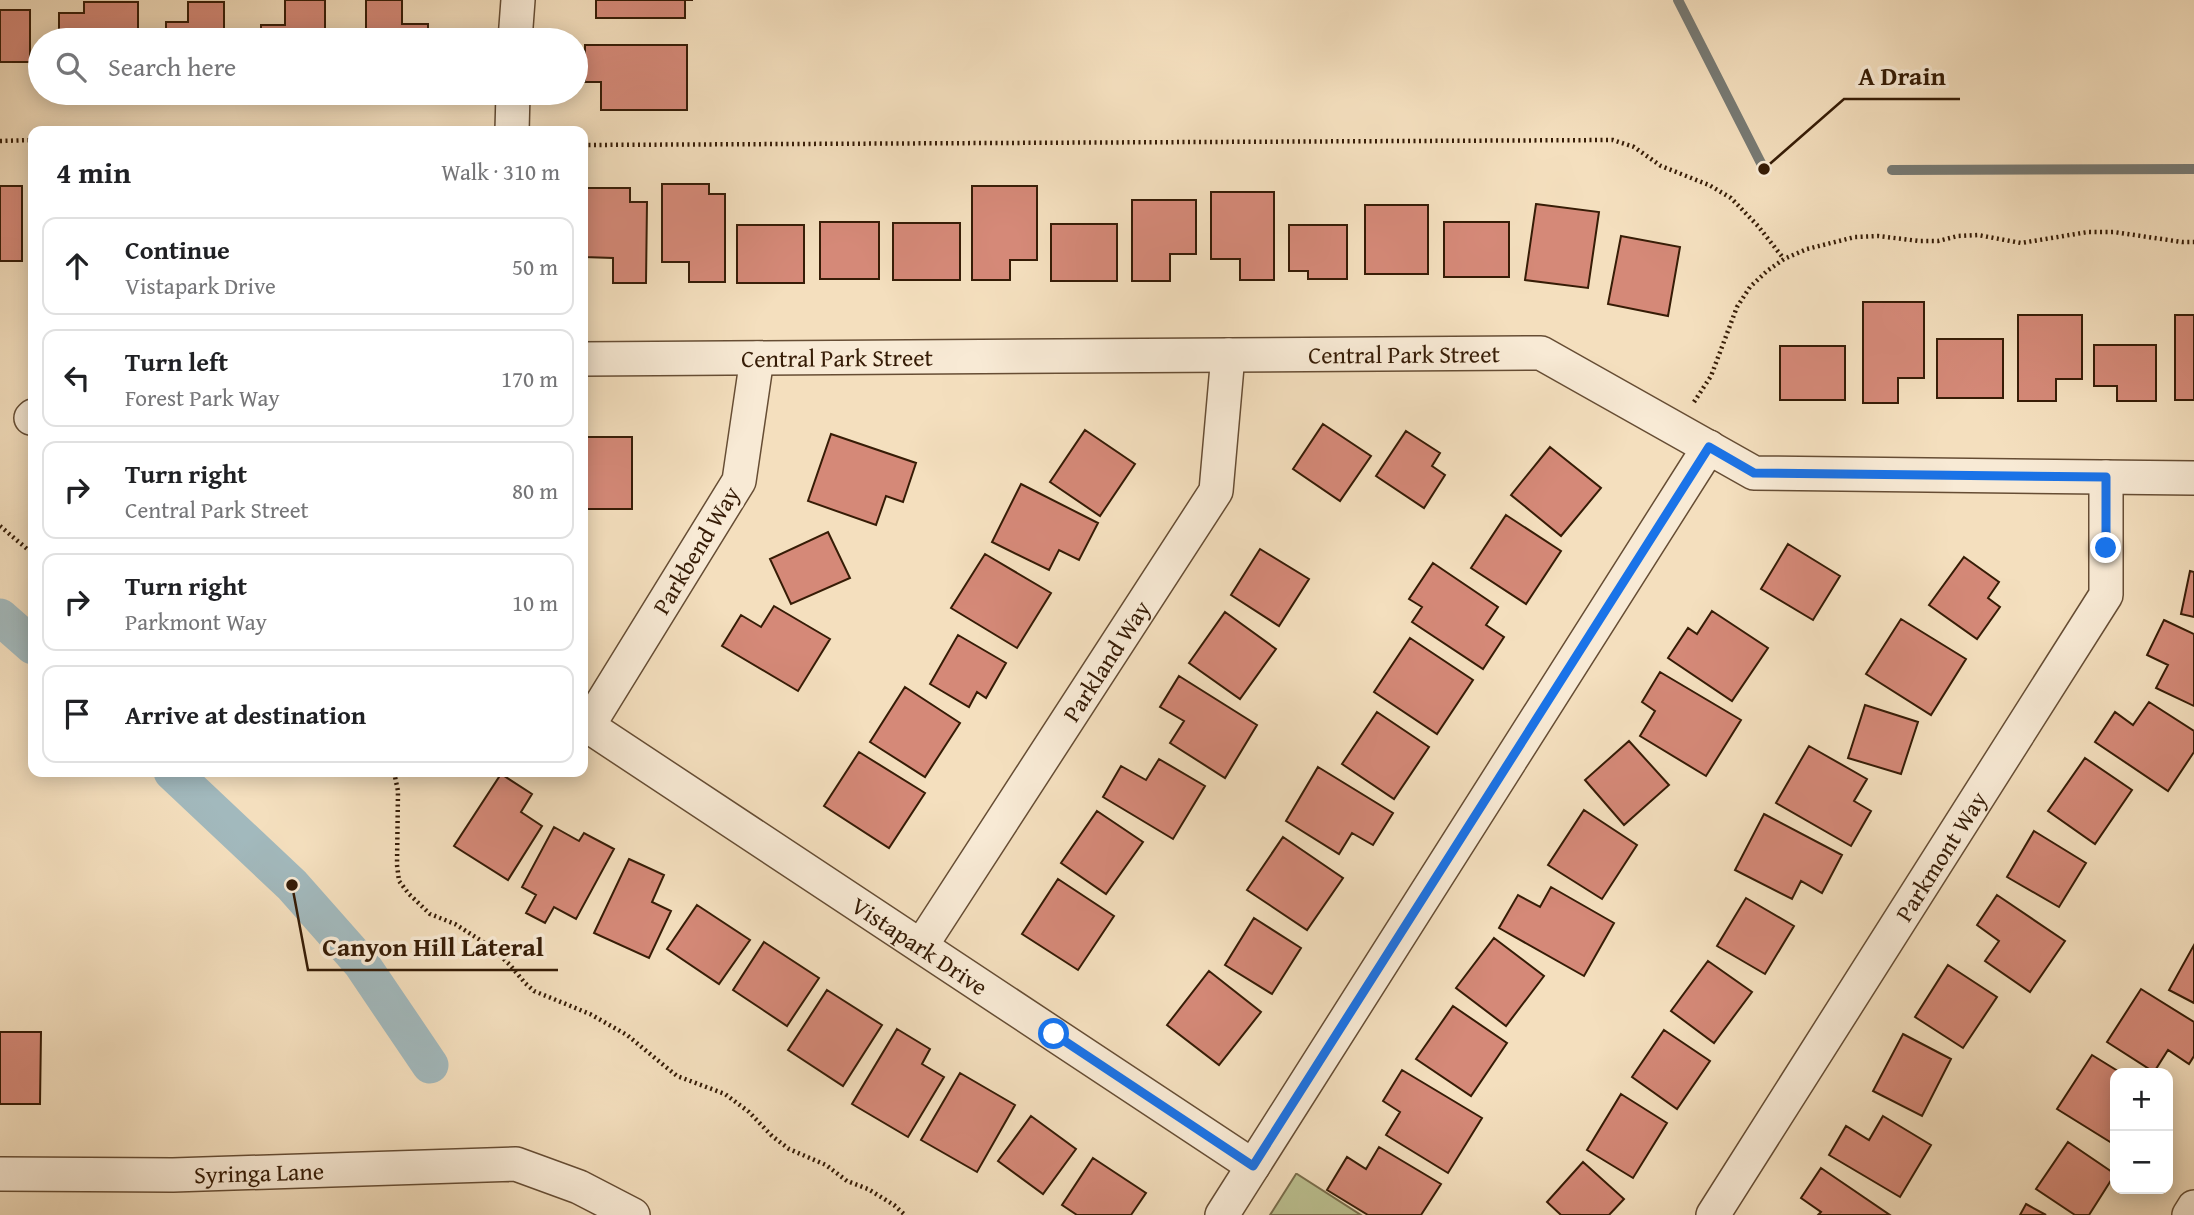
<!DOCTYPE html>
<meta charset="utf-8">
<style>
body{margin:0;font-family:"Gentium Book Plus",serif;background:#f2f2f2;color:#202124}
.controls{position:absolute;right:21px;bottom:21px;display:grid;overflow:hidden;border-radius:14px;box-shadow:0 4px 18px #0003}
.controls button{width:63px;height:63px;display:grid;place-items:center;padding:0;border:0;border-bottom:2px solid #e0e0e0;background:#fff;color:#202124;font:35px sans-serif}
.stop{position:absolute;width:21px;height:21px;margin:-16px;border:5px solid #1a73e8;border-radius:50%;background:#fff}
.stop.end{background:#1a73e8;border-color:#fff;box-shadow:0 2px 7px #0008}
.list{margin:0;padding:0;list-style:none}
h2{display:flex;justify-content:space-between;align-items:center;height:91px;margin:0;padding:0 28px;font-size:30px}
h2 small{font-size:23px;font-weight:400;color:#757577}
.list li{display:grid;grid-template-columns:46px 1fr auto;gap:21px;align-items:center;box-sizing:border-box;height:98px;margin:0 14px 14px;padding:0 14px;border:2px solid #e0e0e0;border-radius:14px}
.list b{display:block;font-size:26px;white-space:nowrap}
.list p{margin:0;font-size:23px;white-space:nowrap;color:#757577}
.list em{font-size:23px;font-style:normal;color:#757577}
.icon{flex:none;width:38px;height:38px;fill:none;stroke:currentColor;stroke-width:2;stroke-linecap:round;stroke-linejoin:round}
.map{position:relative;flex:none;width:2194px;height:1215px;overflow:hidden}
.search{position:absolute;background:#fff;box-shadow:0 4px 18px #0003;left:28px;top:28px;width:560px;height:77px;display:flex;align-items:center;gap:18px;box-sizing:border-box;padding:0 24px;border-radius:38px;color:#757577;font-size:26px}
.panel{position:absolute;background:#fff;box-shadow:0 4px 18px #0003;left:28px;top:126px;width:560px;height:651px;border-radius:14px}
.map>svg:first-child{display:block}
.green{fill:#bcc191;stroke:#796e4c;stroke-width:2}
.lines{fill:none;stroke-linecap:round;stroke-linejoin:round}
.stream{stroke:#777a74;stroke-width:10}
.canal{stroke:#a2b9bd;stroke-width:37}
.building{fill:#d58978;stroke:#361c06;stroke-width:2}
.minor-casing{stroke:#664d34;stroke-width:36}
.path{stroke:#361c06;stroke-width:4.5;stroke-dasharray:2 3.5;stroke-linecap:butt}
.minor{stroke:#f8ead5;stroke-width:33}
.route{stroke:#1a73e8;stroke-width:9}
.labels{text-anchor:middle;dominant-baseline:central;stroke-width:7;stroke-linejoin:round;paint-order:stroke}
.street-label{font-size:24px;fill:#361c06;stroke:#f8ead5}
.leader{fill:none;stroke:#361c06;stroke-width:2.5}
.callout-dot{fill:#361c06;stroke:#f8ead5;stroke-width:2.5}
.callout-label{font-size:26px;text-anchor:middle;font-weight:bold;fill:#361c06;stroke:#f8ead5;stroke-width:7;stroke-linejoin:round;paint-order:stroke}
</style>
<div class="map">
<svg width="2194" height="1215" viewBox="0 0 2194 1215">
<rect width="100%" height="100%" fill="#f4dfbe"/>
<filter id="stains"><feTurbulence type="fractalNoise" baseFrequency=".00286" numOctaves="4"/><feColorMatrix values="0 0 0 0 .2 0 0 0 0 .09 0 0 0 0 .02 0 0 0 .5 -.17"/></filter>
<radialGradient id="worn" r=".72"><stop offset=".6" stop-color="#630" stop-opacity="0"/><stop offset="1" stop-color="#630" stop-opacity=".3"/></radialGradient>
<path class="green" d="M1296,1174H1297L1361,1215H1270Z"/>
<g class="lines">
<path class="stream" d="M1678,0L1764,169
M1892,170L2194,169"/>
<path class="canal" d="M0,617L33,646
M172,772L292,885L361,963L430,1065"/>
</g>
<path class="building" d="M285,0H325V40H261V25H285Z
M366,0H402V24H428V40H366Z
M596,0H693H685V18H596Z
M84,2H138V40H59V13H84Z
M188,2H224V40H166V22H188Z
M0,10H30V62H0Z
M585,45H687V110H601V82H585Z
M662,184H709V194H725V282H689V262H662Z
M0,186H22V261H0Z
M972,186H1037V260H1010V280H972Z
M585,188H630V202H647L646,283H613V258L584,257Z
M1211,192H1274V280H1240V259H1211Z
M1132,200H1196V254H1170V281H1132Z
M1536,204L1599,212L1588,288L1525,280Z
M1365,205H1428V274H1365Z
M820,222H879V279H820Z
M1444,222H1509V277H1444Z
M893,223H960V280H893Z
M1051,224H1117V281H1051Z
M737,225H804V283H737Z
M1289,225H1347V279H1308V271H1289Z
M1621,236L1680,247L1668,316L1608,304Z
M1863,302H1924V378H1898V403H1863Z
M2018,315H2082V379H2056V401H2018Z
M2175,315H2194V400H2175Z
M1937,339H2003V398H1937Z
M2094,345H2156V401H2117V386H2094Z
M1780,346H1845V400H1780Z
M1323,424L1371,456L1340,501L1293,469Z
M1085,430L1135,464L1100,516L1050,482Z
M1406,431L1440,453L1432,466L1445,475L1424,508L1376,476Z
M831,434L916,463L903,502L886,496L876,525L808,501Z
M583,437H632V509H583Z
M1550,447L1601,488L1561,536L1511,495Z
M1021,484L1098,523L1079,560L1059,550L1049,570L992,542Z
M1506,515L1561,551L1526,604L1471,568Z
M828,532L850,578L791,604L770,559Z
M1788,544L1840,576L1813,620L1761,589Z
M1260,549L1309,579L1279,626L1231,595Z
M985,554L1051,593L1017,648L951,608Z
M1964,557L1999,582L1988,598L2000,607L1977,639L1929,605Z
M1433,563L1498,607L1486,625L1504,637L1483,669L1412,622L1422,607L1409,599Z
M2190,571L2194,572V617L2181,614Z
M774,606L830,639L798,691L722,646L741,615L761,627Z
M1712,611L1768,648L1732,701L1668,658L1688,628L1697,634Z
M1225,612L1276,649L1240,699L1189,663Z
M1901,619L1966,659L1931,715L1866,674Z
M2164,620L2194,634V706L2156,688L2168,665L2147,655Z
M958,635L1006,663L986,698L977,692L969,707L930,684Z
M1410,638L1473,680L1437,734L1374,692Z
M1660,672L1741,720L1706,776L1640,736L1655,711L1642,702Z
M1179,676L1257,725L1225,778L1170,743L1184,721L1160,707Z
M905,687L960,723L925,777L870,742Z
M2149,702L2194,731V752L2168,791L2095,742L2115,712L2133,725Z
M1865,705L1918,722L1901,774L1848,758Z
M1377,712L1429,747L1394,799L1342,764Z
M1629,741L1669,785L1624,825L1585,780Z
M1809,746L1867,779L1854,801L1871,811L1851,846L1776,803Z
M859,752L925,793L889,848L824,806Z
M2085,758L2132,790L2095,844L2048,811Z
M1159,759L1205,786L1173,839L1103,797L1121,766L1146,780Z
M1318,767L1393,813L1373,845L1352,833L1339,854L1286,821Z
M501,774L532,794L521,812L542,826L508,880L454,846Z
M1584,810L1637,845L1602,899L1548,865Z
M1097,811L1143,842L1106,894L1061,863Z
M1764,814L1842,855L1822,893L1801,881L1792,899L1735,870Z
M554,827L579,841L584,833L614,849L576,919L554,907L545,923L526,913L536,895L522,887Z
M2034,831L2086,863L2059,907L2007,877Z
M1283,837L1343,878L1307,930L1247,890Z
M629,859L664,875L652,902L671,911L649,958L594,933Z
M1058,879L1114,916L1078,970L1022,934Z
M1551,887L1614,923L1584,976L1499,928L1518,895L1540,907Z
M1997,895L2065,941L2030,992L1985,961L1999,941L1977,925Z
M1746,898L1794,926L1765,974L1717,946Z
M697,905L750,940L719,984L667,949Z
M1254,918L1301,948L1272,994L1225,965Z
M1494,938L1544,976L1506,1026L1456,988Z
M764,942L819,978L787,1026L733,990Z
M2194,945V1003L2169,990Z
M1708,961L1752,992L1714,1043L1671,1011Z
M1948,965L1997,997L1963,1048L1915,1017Z
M1209,971L1261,1012L1219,1065L1167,1025Z
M2141,989L2194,1022V1056L2189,1064L2168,1050L2154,1072L2107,1042Z
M827,990L882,1025L843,1086L788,1050Z
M1453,1006L1507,1043L1471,1096L1416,1059Z
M897,1029L930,1049L922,1064L944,1077L908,1137L852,1104Z
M1664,1030L1710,1061L1677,1109L1632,1077Z
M0,1032H41L40,1104H0Z
M1903,1034L1951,1059L1922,1116L1873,1091Z
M2092,1055L2121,1073H2115V1145L2057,1109Z
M1402,1070L1482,1118L1448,1173L1386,1135L1400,1112L1383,1101Z
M960,1073L1015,1105L977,1172L921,1140Z
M1621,1094L1667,1123L1633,1178L1587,1150Z
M1031,1116L1076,1149L1043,1194L998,1161Z
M1883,1116L1931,1145L1900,1197L1829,1155L1846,1126L1869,1140Z
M2068,1142L2115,1174L2089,1215H2075L2036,1189Z
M1379,1147L1441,1184L1421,1215H1368L1327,1190L1347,1157L1366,1169Z
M1093,1158L1146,1193L1131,1215H1077L1062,1205Z
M1583,1162L1624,1199L1609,1215H1561L1547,1202Z
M1821,1168L1890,1215H1818L1821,1212L1801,1198Z
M2026,1204L2046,1215H2020Z"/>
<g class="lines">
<g class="minor-casing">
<g id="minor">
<path d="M515,40L518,0"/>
<path d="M512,131L513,93"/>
<path id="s1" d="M757,358L739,481L588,726L1253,1166"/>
<path id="s2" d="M583,359L1541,353L1754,473L2194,478"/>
<path d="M31,418L33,416"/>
<path id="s3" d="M921,946L1216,491L1228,355"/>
<path id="s4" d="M0,1174L173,1175L516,1164L579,1187L633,1215"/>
<path d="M1222,1215L1709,447"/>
<path id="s5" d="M1713,1215L2106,595V477"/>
<path d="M2189,1215L2194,1207"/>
</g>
</g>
<path class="path" d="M0,141L33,140
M583,145L1613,140L1634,147L1661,166L1709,185L1731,198L1758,226L1784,259
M1694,402L1711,376L1737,307L1750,287L1767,271L1784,259L1807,249L1855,237L1878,236L1919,241H1938L1958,236L1978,235L2021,243L2088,232H2114L2182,242H2194
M0,526L33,554
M394,772L398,791L397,865L399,881L409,894L430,914L455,924L491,947L510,965L525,983L534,991L590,1014L627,1035L677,1076L725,1094L749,1112L772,1136L789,1149L826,1165L847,1181L868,1189L894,1205L905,1215"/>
<use href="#minor" class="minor"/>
</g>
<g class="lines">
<path class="route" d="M1054,1034L1253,1166L1709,447L1754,473L2106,477V548"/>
</g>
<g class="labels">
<g class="street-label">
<text stroke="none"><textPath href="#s2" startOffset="821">Central Park Street</textPath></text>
<text stroke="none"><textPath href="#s2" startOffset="254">Central Park Street</textPath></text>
<text transform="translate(696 550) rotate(-59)">Parkbend Way</text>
<text stroke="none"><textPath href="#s3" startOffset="340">Parkland Way</textPath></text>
<text stroke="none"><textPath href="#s5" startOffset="425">Parkmont Way</textPath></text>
<text stroke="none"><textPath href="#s1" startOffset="810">Vistapark Drive</textPath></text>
<text stroke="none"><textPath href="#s4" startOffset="259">Syringa Lane</textPath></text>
</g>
</g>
<path class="leader" d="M1764 169L1844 99H1960M292 885L308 970H558"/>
<g class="callout-dot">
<circle cx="1764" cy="169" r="7"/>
<circle cx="292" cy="885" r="7"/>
</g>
<g class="callout-label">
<text x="1902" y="85">A Drain</text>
<text x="433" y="956">Canyon Hill Lateral</text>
</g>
<rect width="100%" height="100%" filter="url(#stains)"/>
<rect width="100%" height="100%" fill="url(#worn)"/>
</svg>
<div class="controls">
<button>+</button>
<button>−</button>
</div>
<div class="stop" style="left:1054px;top:1034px"></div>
<div class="stop end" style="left:2106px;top:548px"></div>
<div class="search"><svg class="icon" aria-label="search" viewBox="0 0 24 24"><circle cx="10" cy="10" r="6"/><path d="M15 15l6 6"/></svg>Search here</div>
<section class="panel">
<h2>4 min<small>Walk · 310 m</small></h2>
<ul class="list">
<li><svg class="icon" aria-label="ahead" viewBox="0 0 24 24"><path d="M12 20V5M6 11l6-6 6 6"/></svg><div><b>Continue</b><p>Vistapark Drive</p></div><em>50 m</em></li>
<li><svg class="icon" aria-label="left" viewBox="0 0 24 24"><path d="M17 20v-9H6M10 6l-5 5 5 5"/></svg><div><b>Turn left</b><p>Forest Park Way</p></div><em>170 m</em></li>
<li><svg class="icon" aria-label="right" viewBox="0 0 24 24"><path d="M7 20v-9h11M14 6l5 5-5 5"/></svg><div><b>Turn right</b><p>Central Park Street</p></div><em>80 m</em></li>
<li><svg class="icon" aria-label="right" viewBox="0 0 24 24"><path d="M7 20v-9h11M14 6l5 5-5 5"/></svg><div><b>Turn right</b><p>Parkmont Way</p></div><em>10 m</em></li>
<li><svg class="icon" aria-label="arrive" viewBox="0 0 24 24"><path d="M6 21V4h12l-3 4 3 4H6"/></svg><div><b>Arrive at destination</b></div></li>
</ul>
</section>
</div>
